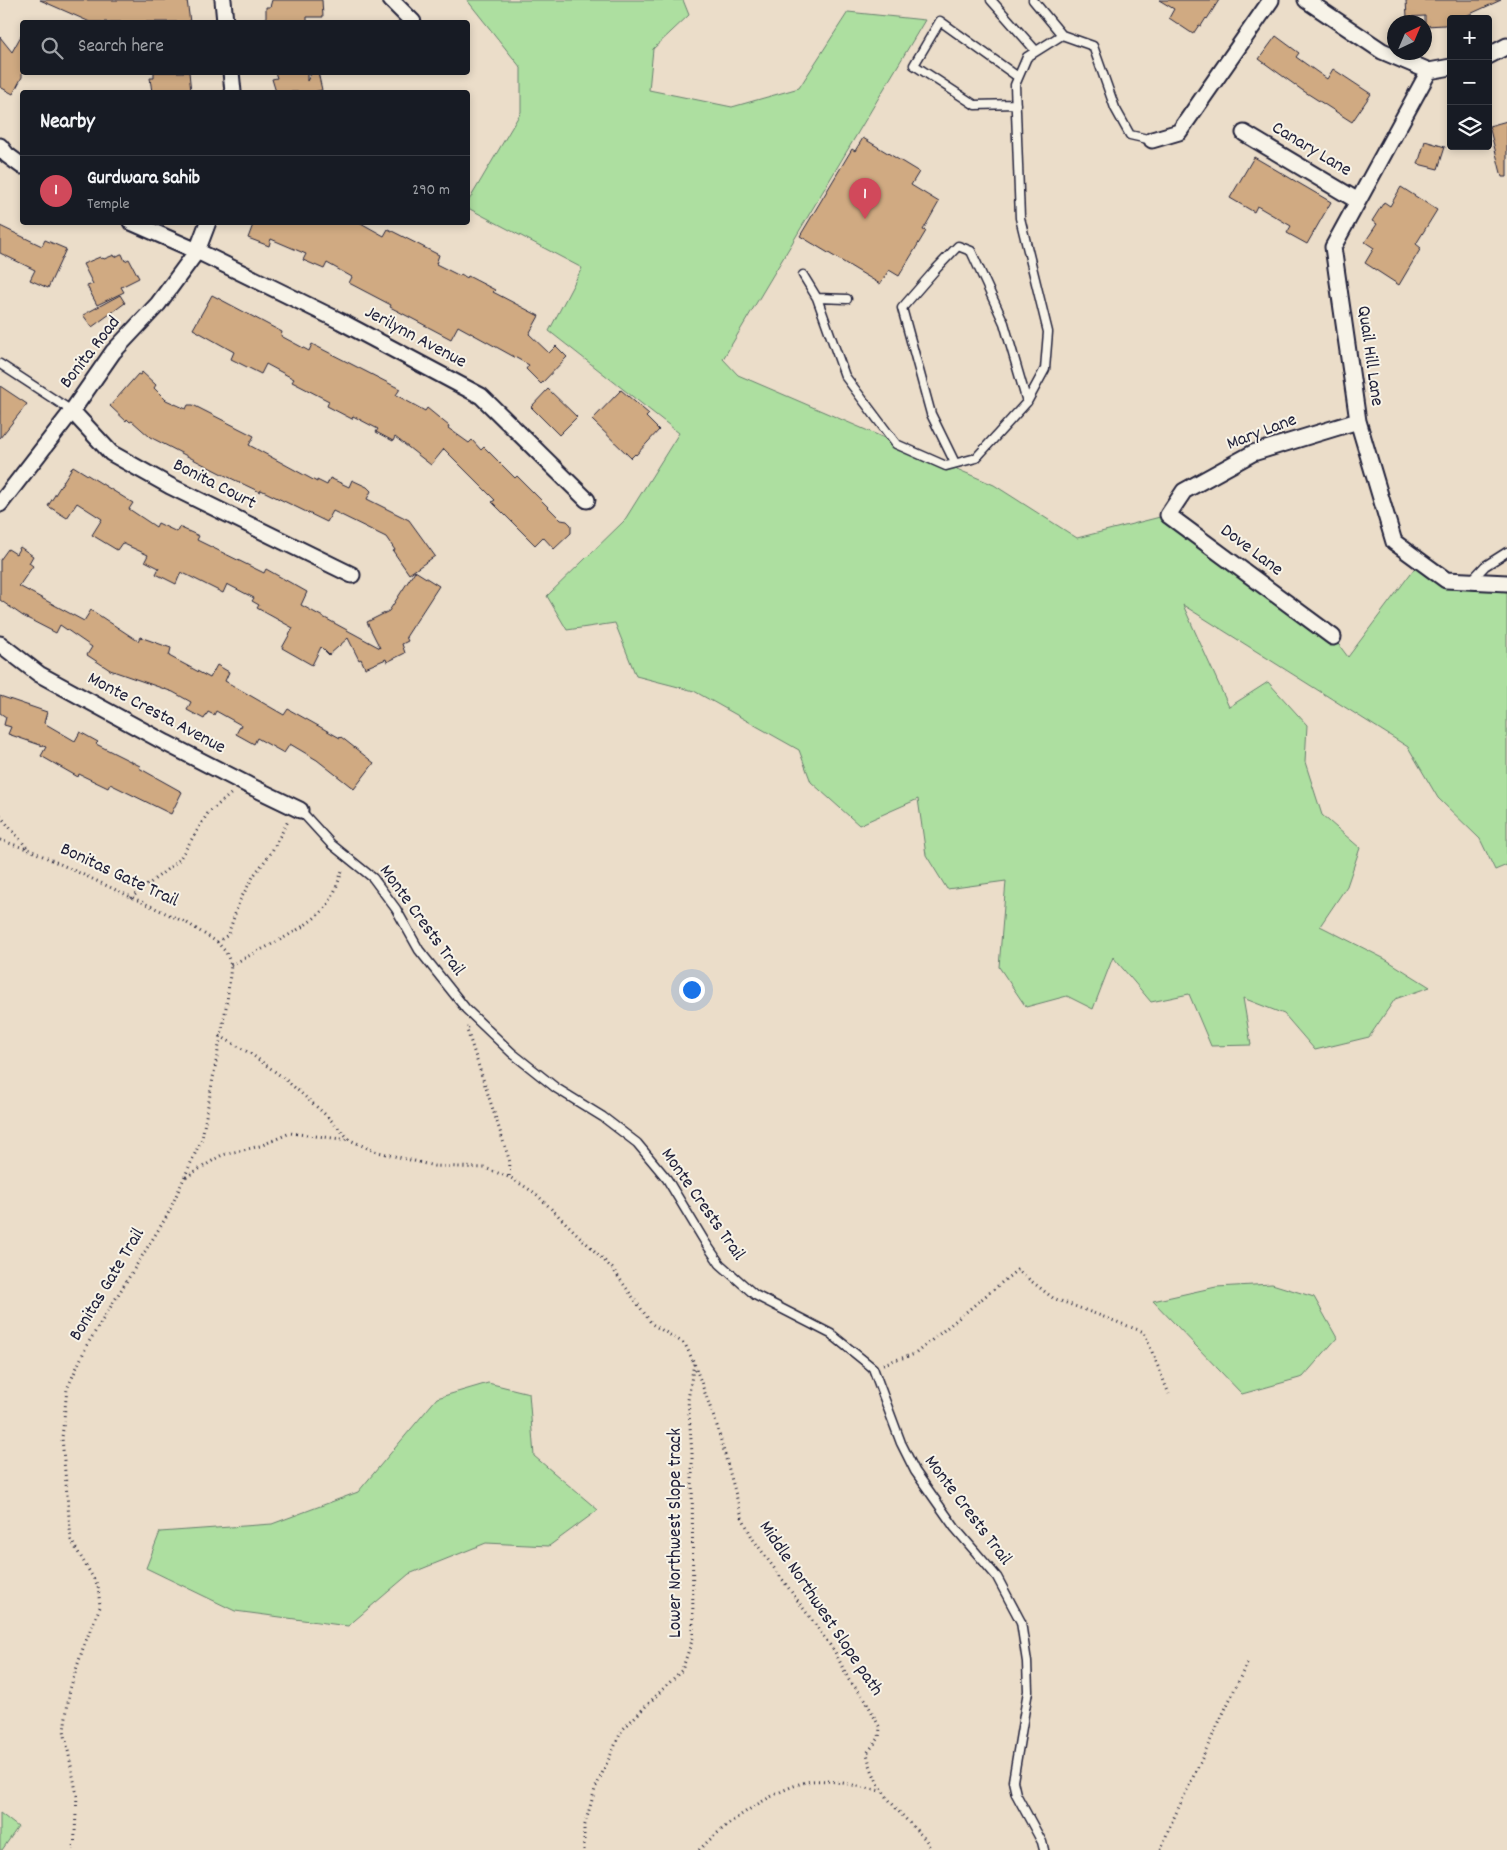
<!DOCTYPE html>
<meta charset="utf-8">
<style>
body{margin:0;font-family:Dekko,sans-serif;background:#20242c;color:#f1f3f6}
.controls{position:absolute;right:15px;top:15px;display:grid;overflow:hidden;border-radius:5px;box-shadow:0 2px 8px #0003}
.controls button{width:45px;height:45px;display:grid;place-items:center;padding:0;border:0;border-bottom:1px solid #363941;background:#171b24;color:#f1f3f6;font:25px sans-serif}
.compass{position:absolute;left:1387px;top:15px;width:45px;height:45px;border-radius:50%;background:#171b24;box-shadow:0 2px 8px #0003;rotate:44deg}
.you{position:absolute;left:691px;top:989px;width:18px;height:18px;margin:-12px;border:4px solid #fff;border-radius:50%;background:#1a73e8;box-shadow:0 0 0 8px #1a73e833}
.badge{display:grid;place-items:center;width:32px;height:32px;border-radius:50%;background:#d1495b;color:#fff;font-size:16px;font-weight:700}
.pin{position:absolute;translate:-50% -41px;filter:drop-shadow(0 1px 2px #0008)}
.pin::after{content:'';position:absolute;top:26px;width:18px;height:15px;background:inherit;clip-path:polygon(0 0,100% 0,50% 100%)}
.list{margin:0;padding:0;list-style:none}
h2{display:flex;justify-content:space-between;align-items:center;height:65px;margin:0;padding:0 20px;font-size:21px}
h2 small{font-size:16px;font-weight:400;color:#9ea1a6}
.list li{display:grid;grid-template-columns:32px 1fr auto;gap:15px;align-items:center;box-sizing:border-box;height:70px;padding:0 20px;border-top:1px solid #363941}
.list b{display:block;font-size:19px;white-space:nowrap}
.list p{margin:0;font-size:16px;white-space:nowrap;color:#9ea1a6}
.list em{font-size:16px;font-style:normal;color:#9ea1a6}
.icon{flex:none;width:28px;height:28px;fill:none;stroke:currentColor;stroke-width:2;stroke-linecap:round;stroke-linejoin:round}
.map{position:relative;flex:none;width:1507px;height:1850px;overflow:hidden}
.search{position:absolute;background:#171b24;box-shadow:0 2px 8px #0003;left:20px;top:20px;width:450px;height:55px;display:flex;align-items:center;gap:12px;box-sizing:border-box;padding:0 18px;border-radius:5px;color:#9ea1a6;font-size:19px}
.panel{position:absolute;background:#171b24;box-shadow:0 2px 8px #0003;left:20px;top:90px;width:450px;height:135px;border-radius:5px}
.map>svg:first-child{display:block}
.green{fill:#addfa0;stroke:#68806e}
.building{fill:#d0aa82;stroke:#22223b}
.lines{fill:none;stroke-linecap:round;stroke-linejoin:round}
.lane-casing{stroke:#22223b;stroke-width:11}
.street-casing{stroke:#22223b;stroke-width:19}
.path{stroke:#22223b;stroke-width:3;stroke-dasharray:1 4;stroke-linecap:butt}
.lane{stroke:#f7f3e8;stroke-width:8}
.street{stroke:#f7f3e8;stroke-width:15}
.labels{text-anchor:middle;dominant-baseline:central;stroke-width:4;stroke-linejoin:round;paint-order:stroke}
.street-label{font-size:19px;fill:#22223b;stroke:#f7f3e8}
</style>
<div class="map">
<svg width="1507" height="1850" viewBox="0 0 1507 1850">
<rect width="100%" height="100%" fill="#ebddc9"/>
<filter id="ink" filterUnits="userSpaceOnUse"><feTurbulence type="fractalNoise" baseFrequency=".02" numOctaves="2"/><feDisplacementMap in="SourceGraphic" scale="10" xChannelSelector="R" yChannelSelector="G"/><feConvolveMatrix kernelMatrix="1 2 1 2 8 2 1 2 1" color-interpolation-filters="sRGB"/></filter>
<g filter="url(#ink)">
<path class="green" d="M467,0H683L689,15L653,49L649,90L732,107L799,88L848,12L925,20L723,359L738,375L994,485L1077,538L1168,515L1333,637L1348,657L1420,561L1446,580L1507,583V865L1495,870L1480,839L1438,798L1408,747L1183,605L1229,707L1268,682L1307,725L1305,762L1322,815L1360,848L1347,886L1320,926L1385,959L1430,987L1395,999L1369,1037L1315,1050L1284,1014L1243,998L1251,1045L1211,1046L1189,994L1151,1002L1113,957L1093,1009L1067,996L1026,1007L999,967L1006,881L947,889L926,855L918,799L859,825L811,782L799,750L694,691L636,676L615,623L567,630L547,596L624,521L679,433L549,331L582,268L468,208V202L521,112V68Z
M1272,1284L1314,1297L1337,1338L1303,1377L1242,1394L1153,1301L1216,1287Z
M488,1383L529,1393L534,1456L598,1510L549,1546L486,1543L409,1574L348,1626L235,1611L146,1568L160,1532L272,1524L358,1492L437,1398Z
M0,1813L18,1827L2,1850H0Z"/>
<path class="building" d="M40,0H187L190,22H90Z
M272,0H322L323,17H307V22H266V7H270Z
M1159,0H1219L1207,19L1206,18L1201,26L1199,25L1193,34L1169,18L1174,9Z
M1406,0H1501L1459,19H1451V23L1445,25L1425,26V16L1407,17Z
M22,34V77L13,94L0,87V37L12,52Z
M1276,36L1299,53L1296,57L1327,79L1333,69L1371,94L1352,122L1302,90L1259,59Z
M154,72H189L191,92H152L150,78H154Z
M275,72H307V81L312,72H318L322,90L313,92H276L272,79L277,78Z
M1507,121V177H1502L1489,126Z
M863,138L919,172L911,185L939,202L923,230L926,231L899,276L889,270L880,284L800,236L852,149L855,151Z
M1425,141L1445,147L1438,169L1418,164Z
M1254,157L1331,202L1307,244L1287,233L1291,226L1257,206L1254,212L1230,198Z
M1401,187L1437,210L1416,244L1421,248L1399,285L1365,263L1374,248L1365,242L1377,224L1372,221L1384,202L1390,206Z
M254,222H359L384,236L388,229L439,255L436,264L460,276L461,274L467,278L468,276L495,290L493,292L539,316L529,334L549,353L556,346L567,357L541,384L526,369L529,365L458,326L451,339L390,307L391,305L349,283L352,277L327,263L324,269L303,260L306,254L271,239L269,246L248,238Z
M0,226L42,246L45,240L66,249L48,288L30,280L35,270L0,253Z
M121,254H122L125,261L129,259L139,278L121,287L124,292L97,305L87,286L93,284L83,264L100,257L101,259L103,258L104,259L114,255L115,257Z
M120,295L125,303L92,327L83,315Z
M212,295L282,332L281,336L309,351L312,344L400,389L396,395L425,411L427,408L449,426L448,428L469,443L472,440L481,450L484,447L515,478L517,476L561,520L567,521L571,525V533L554,549L543,537L535,545L492,502L495,500L444,449L431,465L395,437L393,441L376,432L378,429L353,416L352,419L327,406L329,401L292,382L294,379L266,364L261,374L231,359L234,352L193,329Z
M142,372L156,385L154,388L166,400L186,409L188,405H193L254,436L249,445L317,482V480L327,485L330,478L349,487L352,480L367,487L371,491L367,499L409,520L435,556L409,574L393,551L395,550L386,537L333,511L327,522L261,490L260,492L222,474L150,437L132,421L130,422L127,419L126,421L110,406L138,374L140,375Z
M0,386L27,404L0,438Z
M548,389L577,417L559,435L531,407Z
M621,390L649,414L646,417L659,430L636,455L635,454L631,458L592,420Z
M73,466L133,503L129,509L156,527L158,523L177,532L179,527L199,536L197,540L264,573L266,569L307,592L301,605L380,648L367,622L389,611L415,571L439,586L406,637L408,641L402,644L405,653L387,662L386,659L365,668L361,659L359,660L348,638L329,655L321,647L312,665L282,648L293,628L257,608L259,605L252,601L254,598L227,584L223,593L181,572L176,584L156,574L159,568L145,561L148,555L122,543L117,550L92,535L102,519L77,503L67,518L48,506Z
M20,547L33,556L29,563L33,566L19,586L84,621L91,610L138,641L140,637L171,648L169,656L210,678L217,665L229,672L225,681L284,715L288,709L340,738L341,737L374,763L354,789L317,760L290,744L284,753L257,738L254,744L236,734L241,725L216,711L214,715L208,712L204,719L187,710L191,702L173,692L110,670L87,655L92,647L60,625L56,633L23,616L0,600V560L8,549L16,554Z
M0,696L47,712L44,723L75,741L80,732L98,742L96,744L140,766L139,768L182,792L171,814L110,784L108,788L79,774L78,777L41,756L46,747L8,734L11,727L4,725L6,717L0,713Z"/>
<g class="lines">
<g class="lane-casing">
<path id="lane" d="M991,0L1036,51
M1033,0L1062,35
M1016,104L975,105L914,65L940,21L1018,77
M803,275L817,298
M847,299L817,298L845,376L896,444L946,466L976,458L1027,402L1045,369L1048,332L1020,218L1015,85L1027,57L1062,35L1093,46L1115,108L1130,135L1152,140
M0,364L72,411
M955,463L931,414L902,308L936,269L958,246L971,251L1004,323L1027,402
M1471,581L1485,566L1507,552
M300,810L331,844L373,878L396,909L419,950L466,1009L512,1053L556,1088L603,1117L637,1143L667,1179L705,1242L720,1264L755,1295L831,1334L873,1368L901,1443L915,1471L955,1528L997,1577L1021,1622L1027,1662L1028,1691L1013,1781L1016,1794L1042,1842L1044,1850"/>
</g>
<g class="street-casing">
<path id="street" d="M223,0L225,22
M391,0L413,22
M1306,0L1382,51L1429,71L1451,67
M1488,56L1507,46
M1429,71L1333,247L1358,421L1394,542L1446,580L1507,583
M231,72L233,92
M1244,133L1358,201
M1152,140L1179,132L1271,0
M0,146L7,155L22,166
M131,222L197,251L340,321L481,396L587,500
M72,411L111,453L170,486L352,575
M0,504L72,411L113,352L158,304L197,251L208,222
M1333,637L1168,515L1184,491L1253,453L1358,421
M0,644L39,674L166,743L248,785L300,810"/>
</g>
<path class="path" d="M0,816L29,850
M0,840L30,850L187,923L217,942L226,952L231,965L227,1002L202,1138L167,1216L87,1345L67,1389L62,1438L71,1540L98,1586L100,1607L84,1645L70,1689L64,1730L77,1796L74,1850
M131,898L179,860L208,813L232,793
M217,942L228,935L239,902L254,875L271,853L288,821
M231,965C257,951 313,927 328,904C335,893 339,880 343,868
M468,1027L467,1030L510,1162L509,1178
M220,1036L251,1054L285,1079L327,1116L350,1140L374,1151L434,1166L485,1168L511,1178L535,1193L612,1268L652,1324L685,1344L694,1363L717,1426L742,1517L753,1539L835,1652L849,1680L865,1699L880,1728L879,1738L867,1753C874,1790 901,1814 926,1840L931,1850
M186,1177L222,1155L260,1146L290,1133L350,1140
M883,1364L915,1354L1017,1270L1053,1298L1144,1332L1169,1394
M584,1850V1828L595,1789L622,1730L682,1670L693,1638L692,1453L688,1400L694,1363
M699,1850C722,1827 747,1809 776,1794C788,1788 799,1783 812,1781C834,1779 859,1787 881,1791
M1161,1850L1169,1828L1248,1661"/>
<use href="#lane" class="lane"/>
<use href="#street" class="street"/>
</g>
</g>
<g class="labels">
<g class="street-label">
<text transform="translate(1311 150) rotate(31)">Canary Lane</text>
<text transform="translate(415 338) rotate(28)">Jerilynn Avenue</text>
<text transform="translate(91 353) rotate(-52)">Bonita Road</text>
<text transform="translate(1369 356) rotate(82)">Quail Hill Lane</text>
<text transform="translate(1262 433) rotate(-21)">Mary Lane</text>
<text transform="translate(214 485) rotate(27)">Bonita Court</text>
<text transform="translate(1251 551) rotate(37)">Dove Lane</text>
<text transform="translate(156 714) rotate(28)">Monte Cresta Avenue</text>
<text transform="translate(119 876) rotate(25)">Bonitas Gate Trail</text>
<text transform="translate(421 921) rotate(54)">Monte Crests Trail</text>
<text transform="translate(702 1205) rotate(55)">Monte Crests Trail</text>
<text transform="translate(108 1285) rotate(-59)">Bonitas Gate Trail</text>
<text transform="translate(967 1511) rotate(53)">Monte Crests Trail</text>
<text transform="translate(676 1533) rotate(-90)">Lower Northwest Slope track</text>
<text transform="translate(820 1609) rotate(56)">Middle Northwest Slope path</text>
</g>
</g>
</svg>
<div class="controls">
<button>+</button>
<button>−</button>
<button><svg class="icon" aria-label="layers" viewBox="0 0 24 24"><path d="M12 4l9 5-9 5-9-5zM3 14l9 5 9-5"/></svg></button>
</div>
<svg class="compass" viewBox="-18 -18 36 36"><path d="M0-13l5 13h-10z" fill="#e53935"/><path d="M0 13l5-13h-10z" fill="#9ea1a6"/></svg>
<div class="you"></div>
<div class="pin badge" style="left:865px;top:219px">1</div>
<div class="search"><svg class="icon" aria-label="search" viewBox="0 0 24 24"><circle cx="10" cy="10" r="6"/><path d="M15 15l6 6"/></svg>Search here</div>
<section class="panel">
<h2>Nearby<small></small></h2>
<ul class="list">
<li><span class="badge">1</span><div><b>Gurdwara Sahib</b><p>Temple</p></div><em>290 m</em></li>
</ul>
</section>
</div>
